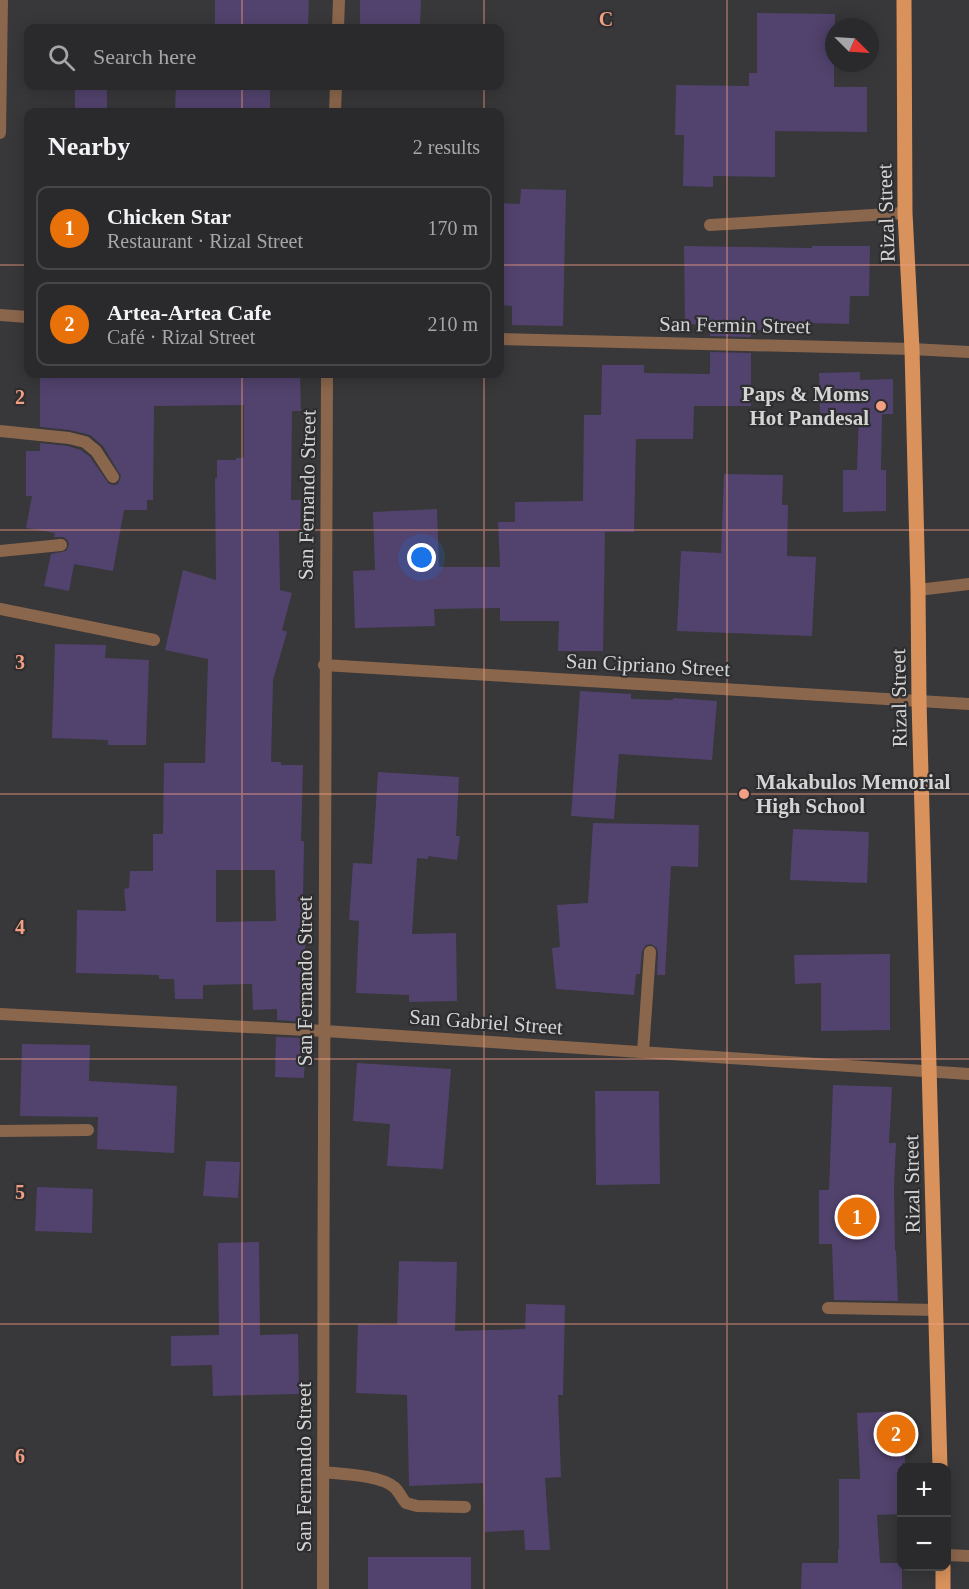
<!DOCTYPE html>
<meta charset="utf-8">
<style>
body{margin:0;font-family:Georgia,serif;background:#363537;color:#f1f3f6}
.controls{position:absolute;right:18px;bottom:18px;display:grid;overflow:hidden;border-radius:12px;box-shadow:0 3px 15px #0003}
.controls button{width:54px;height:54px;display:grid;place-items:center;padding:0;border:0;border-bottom:2px solid #464547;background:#2a292b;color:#f1f3f6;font:30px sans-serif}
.compass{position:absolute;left:825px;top:18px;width:54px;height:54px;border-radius:50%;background:#2a292b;box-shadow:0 3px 15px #0003;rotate:114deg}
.you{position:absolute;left:422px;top:558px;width:21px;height:21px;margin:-15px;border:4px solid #fff;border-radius:50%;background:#1a73e8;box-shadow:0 0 0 9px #1a73e833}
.badge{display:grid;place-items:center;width:39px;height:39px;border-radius:50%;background:#f39f83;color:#fff;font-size:20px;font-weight:700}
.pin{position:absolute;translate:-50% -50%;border:3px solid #fff;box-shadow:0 2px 6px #0006}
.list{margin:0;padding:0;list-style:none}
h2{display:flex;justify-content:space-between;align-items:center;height:78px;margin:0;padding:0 24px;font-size:26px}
h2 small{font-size:20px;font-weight:400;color:#a5a6a9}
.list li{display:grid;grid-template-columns:39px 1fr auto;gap:18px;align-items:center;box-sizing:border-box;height:84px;margin:0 12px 12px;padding:0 12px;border:2px solid #464547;border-radius:12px}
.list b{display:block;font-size:22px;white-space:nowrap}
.list p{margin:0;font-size:20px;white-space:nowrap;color:#a5a6a9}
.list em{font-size:20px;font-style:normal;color:#a5a6a9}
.icon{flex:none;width:33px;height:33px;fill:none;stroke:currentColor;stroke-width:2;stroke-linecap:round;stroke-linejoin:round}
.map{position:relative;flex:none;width:969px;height:1589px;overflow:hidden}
.search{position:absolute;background:#2a292b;box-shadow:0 3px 15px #0003;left:24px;top:24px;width:480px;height:66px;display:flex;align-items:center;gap:15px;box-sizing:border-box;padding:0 21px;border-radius:12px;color:#a5a6a9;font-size:22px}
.panel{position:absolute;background:#2a292b;box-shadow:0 3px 15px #0003;left:24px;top:108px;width:480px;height:270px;border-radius:12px}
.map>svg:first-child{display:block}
.building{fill:#52436e;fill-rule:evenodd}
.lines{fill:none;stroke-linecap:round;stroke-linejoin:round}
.lane{stroke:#8a664c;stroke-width:12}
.street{stroke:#8a664c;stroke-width:12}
.primary{stroke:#d9925b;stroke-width:15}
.grid{fill:none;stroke:#f39f83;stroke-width:1.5;stroke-opacity:0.55}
.poi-dot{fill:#f39f83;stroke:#2e2d2f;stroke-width:2}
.labels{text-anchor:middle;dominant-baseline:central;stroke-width:4.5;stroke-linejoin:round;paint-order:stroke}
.street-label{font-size:21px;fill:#d4d4d5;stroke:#2e2d2f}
.poi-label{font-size:21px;font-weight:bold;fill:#d4d4d5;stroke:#2e2d2f;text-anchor:end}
.grid-label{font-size:20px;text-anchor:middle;font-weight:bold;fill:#f39f83;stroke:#2e2d2f;stroke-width:4.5;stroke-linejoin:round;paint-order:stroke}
</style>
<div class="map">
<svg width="969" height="1589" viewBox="0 0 969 1589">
<rect width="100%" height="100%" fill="#383739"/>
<path class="building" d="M215,0H309L308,26L215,25Z
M360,0H421L420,28H360Z
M757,13L835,14V27H834V87H867V132L775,131V177L713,176V187L683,186L684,135H675L676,85L749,86V73H757Z
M75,86H107V112H75Z
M176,86H270V112H175Z
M521,189L566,190L563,326L512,325V306L500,305V203L520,204Z
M684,246L812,248V246H870L869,296H850L849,324L810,323V329L767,328V330H751V337L710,336L711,325L685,324Z
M710,352L751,353V406H694L693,439H636L634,532H605L603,651H558L559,621H500V608L434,609L435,626L355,628L353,571L375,570L373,512L437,509L439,567H500L498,522H515V502L583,501L584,415H601L602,365H644V373L710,374Z
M860,372V380L893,379V414H882L881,470H886V511L843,512V470H857L859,413H820L819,373Z
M40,374H300L301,411H292L291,500H301L300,531H279L280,590L292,593L282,630L287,632L273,680L271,762H281V765H303L301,841H304L303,899H307V937H305L307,1022L277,1020V1009L253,1010L252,984L203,985V999H175L174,979H159V975L76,973L77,910L126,911L124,889L129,888L130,871H153V834H163L164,763H205L208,659L165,650L183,570L216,580L215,478H217V460H236V458H244V405L154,406L153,500H147V510H124L113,571L74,564L69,591L44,586L51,554L66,551L69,545L68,541L64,537H54L55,533L26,528L32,496H26V451H40V443L68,446L81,450L90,457L109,484L114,485L118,484L121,476L103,446L90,435L70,430L40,427ZM216,870H275L276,921L216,922Z
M724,474L783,475L782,505H788L787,556L816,557L812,636L677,631L681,551L721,553Z
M55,644L106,645L105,658L149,660L146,745H108V740L52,738Z
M580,691L631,694V699L673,700V698L717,701L712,760L619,754L614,819L571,816Z
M378,772L459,777L456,836H460L457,860L428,856V859L417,858L412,934L456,933L457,1001L409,1002V995L356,993L359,921L349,920L353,863L372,864Z
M593,823L699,825L698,867L671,866L665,975H657L658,953L657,948L651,944L646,945L642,951L640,974H636L634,995L556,989L552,948L560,947L557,905L588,903Z
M793,829L869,832L867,883L790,880Z
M890,954V1030L821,1031V983L795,984L794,955Z
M276,1037L306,1038L304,1078L275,1077Z
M22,1044L90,1045L89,1081L177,1086L174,1153L97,1149L98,1117L20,1116Z
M357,1063L451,1069L443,1169L387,1166L390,1124L353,1121Z
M833,1085L892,1087L889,1143H896L894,1185L895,1251H896L898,1301L834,1300L832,1244H819V1190H829Z
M595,1091H659L660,1184L596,1185Z
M206,1161L240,1162L238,1198L203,1196Z
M37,1187L93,1189L92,1233L35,1231Z
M259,1242L260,1335L298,1334L299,1394L213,1396L212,1365L171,1366V1336L219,1335L218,1243Z
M399,1261L457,1262L455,1331L525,1329L526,1304L565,1305L563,1395H558L561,1477L545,1478L550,1550H525L524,1530L485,1532L483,1483L409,1486L407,1395L356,1393L358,1324L397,1325Z
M904,1411L905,1463H902V1514L877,1515L880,1563H902V1589H801L802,1563H838V1549H839V1479H860L857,1413Z
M368,1557H471V1589H368Z"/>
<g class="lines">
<path class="lane" d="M0,431L69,438L85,442L96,451L113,477
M0,551L61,545
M918,590L969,584
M643,1052L650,952
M0,1131L88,1130
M828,1308L937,1310
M323,1472C342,1474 380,1475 394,1487C399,1491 402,1499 406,1503L417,1506L465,1507
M946,1555L969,1556"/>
<path class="street" d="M338,28L339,0
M335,112L336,86
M0,133L2,0
M710,225L905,213
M0,315L28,317
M500,339L912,349L969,352
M0,609L154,640
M324,665L969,704
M0,1014L325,1031L969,1074
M323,1589C324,1184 323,779 327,374"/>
<path class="primary" d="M904,0L905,213L912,349L918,590L919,701L940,1468
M943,1566V1589"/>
</g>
<path class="grid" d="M242,0V28M484,0V28M727,0V1589M242,86V112M484,86V112M0,265H28M500,265H969M242,374V1589M484,374V1589M0,530H969M0,794H969M0,1059H969M0,1324H969"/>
<g class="poi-dot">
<circle cx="881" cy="406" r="6"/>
<circle cx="744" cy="794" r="6"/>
</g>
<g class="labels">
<g class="street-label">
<text transform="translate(886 213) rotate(-92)">Rizal Street</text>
<text transform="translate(735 325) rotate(1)">San Fermin Street</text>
<text transform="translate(307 495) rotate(-89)">San Fernando Street</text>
<text transform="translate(648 665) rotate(3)">San Cipriano Street</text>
<text transform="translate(899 698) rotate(-91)">Rizal Street</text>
<text transform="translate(305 981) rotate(-90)">San Fernando Street</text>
<text transform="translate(486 1022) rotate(4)">San Gabriel Street</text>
<text transform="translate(912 1184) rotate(-91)">Rizal Street</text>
<text transform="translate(304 1467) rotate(-90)">San Fernando Street</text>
</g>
<g class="poi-label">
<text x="869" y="394">Paps &amp; Moms<tspan x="869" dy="24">Hot Pandesal</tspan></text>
<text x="756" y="782" text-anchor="start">Makabulos Memorial<tspan x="756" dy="24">High School</tspan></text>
</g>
</g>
<g class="grid-label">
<text x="606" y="26">C</text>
<text x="20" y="404">2</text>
<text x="20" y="669">3</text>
<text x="20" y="934">4</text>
<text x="20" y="1199">5</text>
<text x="20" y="1463">6</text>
</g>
</svg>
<div class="controls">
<button>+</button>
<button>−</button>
</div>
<svg class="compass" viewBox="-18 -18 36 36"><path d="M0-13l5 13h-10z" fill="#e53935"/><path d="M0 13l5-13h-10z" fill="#a5a6a9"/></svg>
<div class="you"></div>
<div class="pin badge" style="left:857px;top:1217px;background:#e8710a">1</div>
<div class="pin badge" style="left:896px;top:1434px;background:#e8710a">2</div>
<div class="search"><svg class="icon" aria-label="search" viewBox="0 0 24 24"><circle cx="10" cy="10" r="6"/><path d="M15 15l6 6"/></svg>Search here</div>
<section class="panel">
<h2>Nearby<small>2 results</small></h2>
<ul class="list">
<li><span class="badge" style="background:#e8710a">1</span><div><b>Chicken Star</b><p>Restaurant · Rizal Street</p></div><em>170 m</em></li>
<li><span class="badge" style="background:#e8710a">2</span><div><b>Artea-Artea Cafe</b><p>Café · Rizal Street</p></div><em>210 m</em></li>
</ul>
</section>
</div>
